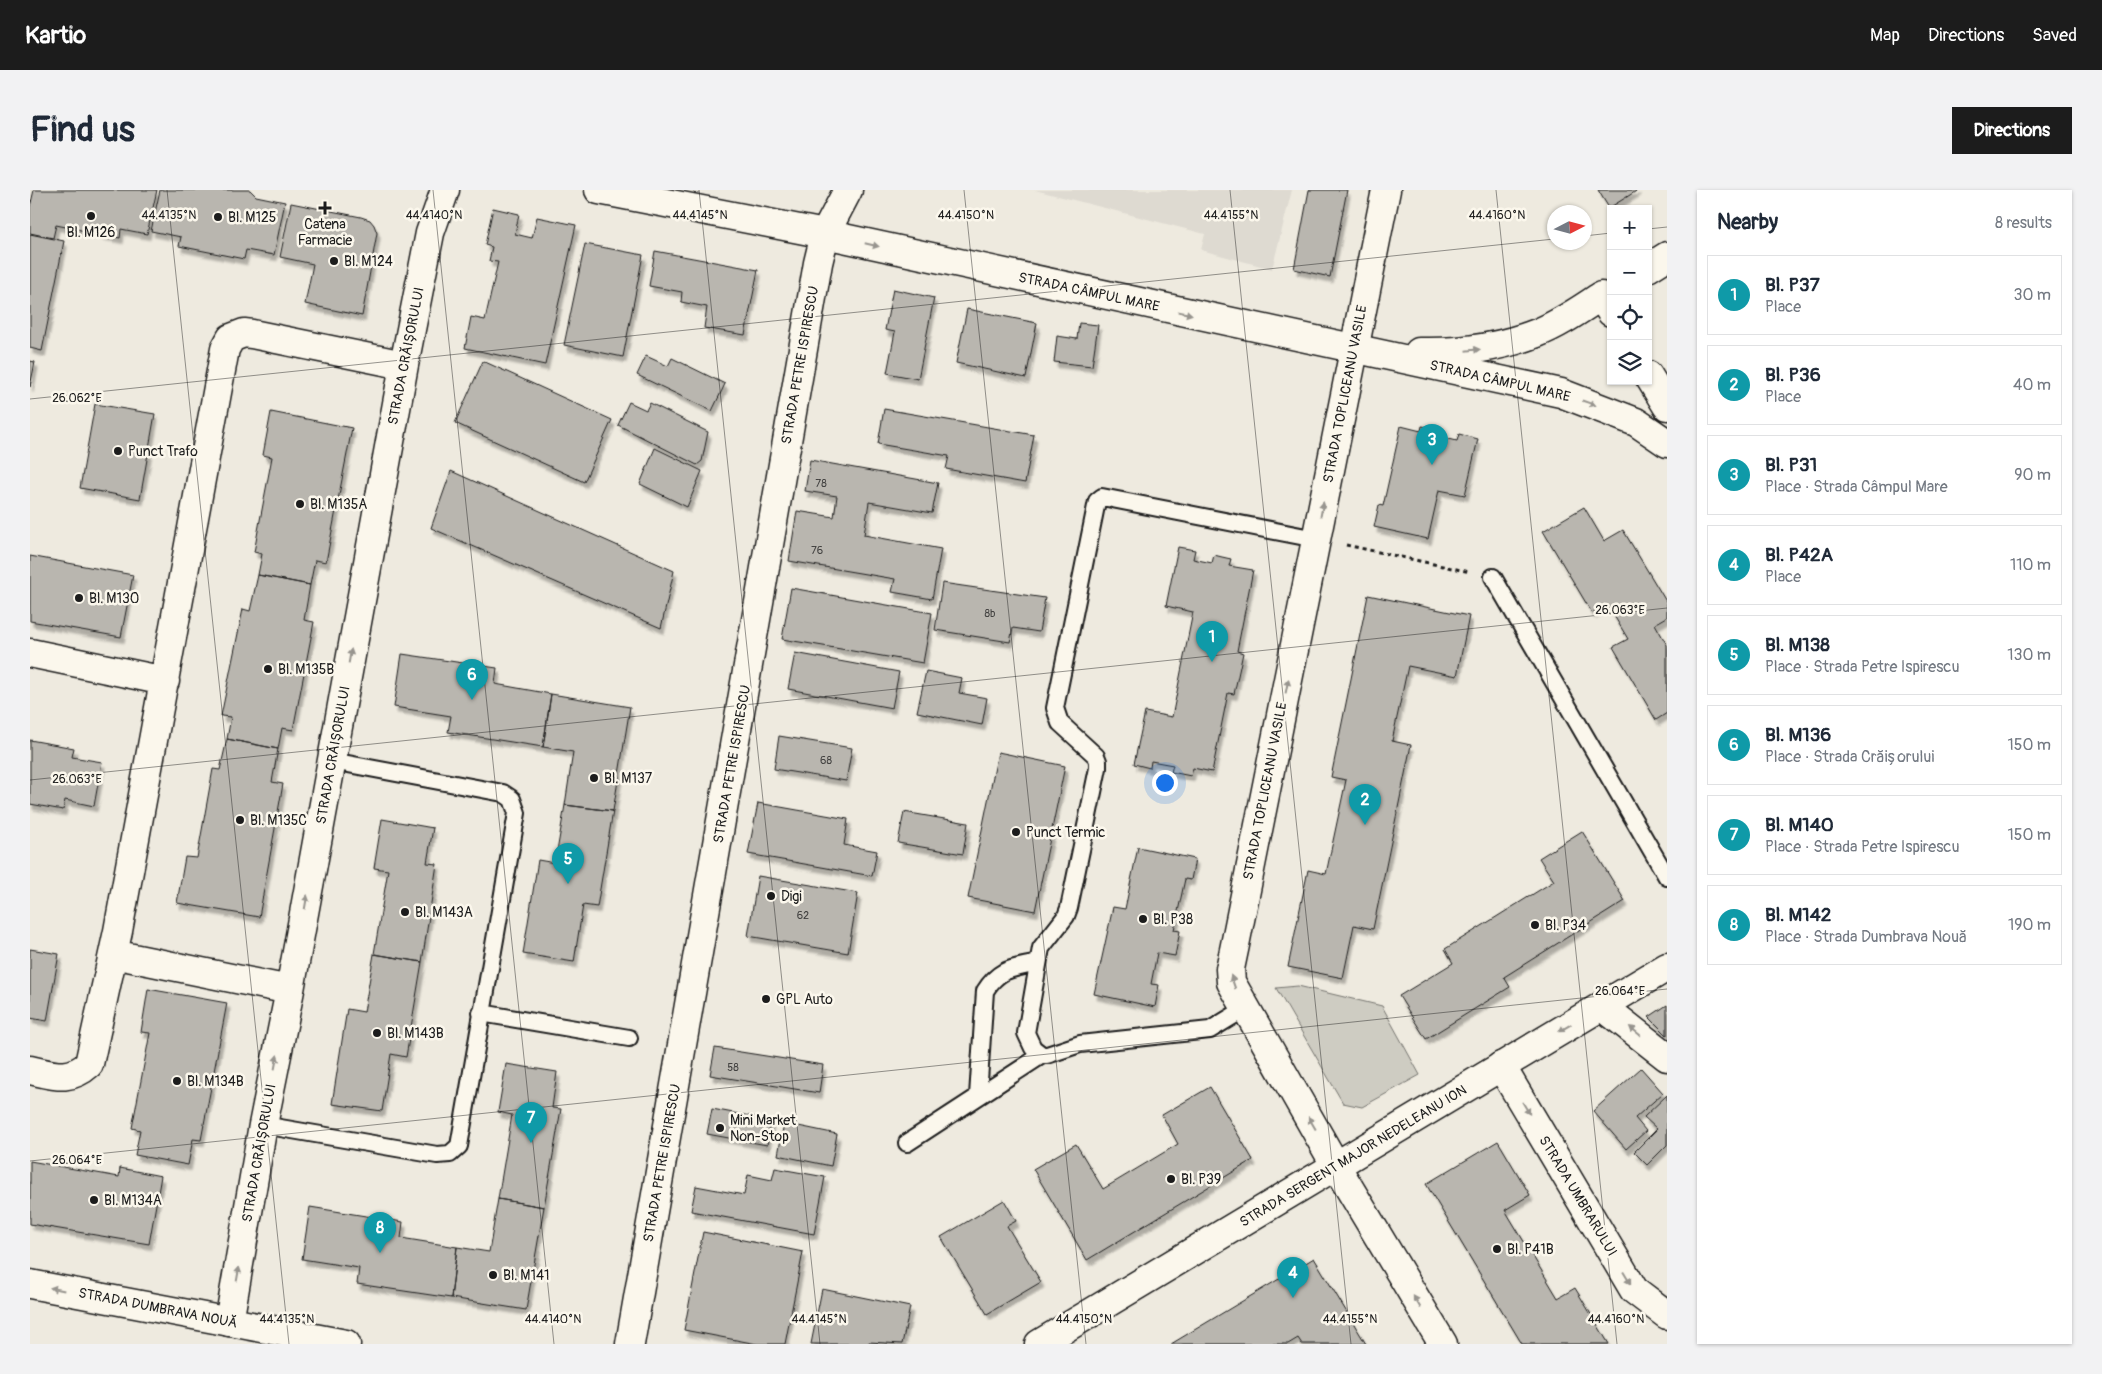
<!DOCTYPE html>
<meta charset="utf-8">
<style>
body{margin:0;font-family:Pangolin,sans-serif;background:#f2f2f3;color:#1f2937}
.controls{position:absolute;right:15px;top:15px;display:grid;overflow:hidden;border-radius:0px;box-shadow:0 1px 4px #0004}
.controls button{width:45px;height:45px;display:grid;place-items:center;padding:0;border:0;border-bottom:1px solid #e0e1e3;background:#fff;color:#1f2937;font:25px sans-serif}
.compass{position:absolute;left:1517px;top:15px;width:45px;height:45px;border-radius:50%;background:#fff;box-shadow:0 1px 4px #0004;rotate:84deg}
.you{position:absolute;left:1134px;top:592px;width:18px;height:18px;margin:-12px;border:4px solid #fff;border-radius:50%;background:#1a73e8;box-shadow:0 0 0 8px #1a73e833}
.badge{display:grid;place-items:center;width:32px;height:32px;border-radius:50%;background:#1c1c1c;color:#fff;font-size:16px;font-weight:700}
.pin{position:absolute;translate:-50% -41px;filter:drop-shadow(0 1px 2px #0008)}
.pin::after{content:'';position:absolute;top:26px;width:18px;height:15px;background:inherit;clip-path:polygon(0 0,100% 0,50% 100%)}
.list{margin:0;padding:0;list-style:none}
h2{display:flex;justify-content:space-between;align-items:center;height:65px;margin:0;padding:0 20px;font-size:21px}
h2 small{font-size:16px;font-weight:400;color:#747a83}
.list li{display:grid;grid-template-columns:32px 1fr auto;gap:15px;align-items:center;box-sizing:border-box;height:80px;margin:0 10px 10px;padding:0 10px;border:1px solid #e0e1e3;border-radius:0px}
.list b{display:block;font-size:19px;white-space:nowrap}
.list p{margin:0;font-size:16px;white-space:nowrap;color:#747a83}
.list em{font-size:16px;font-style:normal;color:#747a83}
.icon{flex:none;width:28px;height:28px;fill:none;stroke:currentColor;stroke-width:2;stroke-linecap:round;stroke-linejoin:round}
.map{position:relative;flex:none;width:1637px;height:1154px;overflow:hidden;border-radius:0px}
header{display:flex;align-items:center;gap:30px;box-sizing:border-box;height:70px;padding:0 25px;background:#1c1c1c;color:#fff}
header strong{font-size:24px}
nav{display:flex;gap:28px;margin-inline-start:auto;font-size:18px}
.intro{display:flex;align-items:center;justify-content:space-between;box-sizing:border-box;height:120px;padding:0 30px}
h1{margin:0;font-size:35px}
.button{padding:12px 22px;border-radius:0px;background:#1c1c1c;color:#fff;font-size:18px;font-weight:700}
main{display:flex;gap:30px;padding:0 30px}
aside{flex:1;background:#fff;border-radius:0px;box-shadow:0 1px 4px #0004}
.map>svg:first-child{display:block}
.built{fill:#dedad1}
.green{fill:#ceccc2;stroke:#75746f}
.building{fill:#b9b6af;stroke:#1c1c1c;filter:url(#shadow)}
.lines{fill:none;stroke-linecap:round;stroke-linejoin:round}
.service-casing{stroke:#1c1c1c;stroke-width:20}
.minor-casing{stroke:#1c1c1c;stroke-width:31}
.tertiary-casing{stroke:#1c1c1c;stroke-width:31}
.path{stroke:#1c1c1c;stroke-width:3;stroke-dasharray:4 4;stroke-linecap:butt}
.service{stroke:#fbf7ec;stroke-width:16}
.minor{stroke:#fbf7ec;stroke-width:28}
.tertiary{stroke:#fbf7ec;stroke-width:28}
.oneway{fill:#97948e}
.ticks{fill:none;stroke:#1c1c1c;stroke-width:1;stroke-opacity:0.45}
.poi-dot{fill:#1c1c1c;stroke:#fbf7ec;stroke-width:2}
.labels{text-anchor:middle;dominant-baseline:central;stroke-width:5;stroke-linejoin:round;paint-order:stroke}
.number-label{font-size:11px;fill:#434241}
.poi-label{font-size:14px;fill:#1c1c1c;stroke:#fbf7ec;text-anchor:start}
.street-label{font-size:14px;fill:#1c1c1c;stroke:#fbf7ec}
.ticks-label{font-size:12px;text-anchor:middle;fill:#1c1c1c;stroke:#fbf7ec;stroke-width:5;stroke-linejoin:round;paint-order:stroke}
</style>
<header>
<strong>Kartio</strong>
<nav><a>Map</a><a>Directions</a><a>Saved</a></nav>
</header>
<div class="intro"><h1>Find us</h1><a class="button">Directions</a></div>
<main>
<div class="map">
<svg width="1637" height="1154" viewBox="0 0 1637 1154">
<defs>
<filter id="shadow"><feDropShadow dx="3" dy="5.5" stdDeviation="1" flood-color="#0004"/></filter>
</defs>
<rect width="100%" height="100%" fill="#eeeadf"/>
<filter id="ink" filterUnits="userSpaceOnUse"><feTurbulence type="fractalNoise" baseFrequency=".02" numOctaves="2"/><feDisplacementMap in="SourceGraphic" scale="10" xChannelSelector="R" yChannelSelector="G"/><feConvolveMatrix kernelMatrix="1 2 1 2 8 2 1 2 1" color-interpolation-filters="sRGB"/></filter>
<g filter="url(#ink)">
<path class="built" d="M1005,0H1262L1242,79L1171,60L1175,44Z"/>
<path class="green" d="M1268,796L1352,816L1390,885L1332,917L1313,913L1246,798Z"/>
<path class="building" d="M4,0H127L117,44L91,39L90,48L26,35L23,48L0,43V17Z
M130,0H220L226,6L255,12L244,65L216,60L214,69L149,56L151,47L121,41Z
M1279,0H1317L1300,87L1264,79Z
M1568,0H1608L1579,18Z
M261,13L331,27L340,30L344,35L347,43L332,126L275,114L283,74L250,67Z
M463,18L489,24L485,44L502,48L507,27L546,35L515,175L435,158L441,127L455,130L468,72L459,71L462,57L455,55Z
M0,44L34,51L12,161L0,158Z
M555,54L613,65L593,167L534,155Z
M625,61L728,80L715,145L674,138L677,117L651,112L652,102L619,96Z
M863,99L904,108L888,189L857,183L865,142L855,140Z
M937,119L1007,133L996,188L926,173Z
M1049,133L1068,135L1062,176L1024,172L1027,146L1047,149Z
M616,166L638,176L642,168L695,194L682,221L607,185Z
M0,171L5,172L0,197Z
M453,171L582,230L554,292L425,233Z
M599,212L616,220L620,213L678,242L672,271L667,275L588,235Z
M65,214L125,224L110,309L50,298Z
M854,219L1004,245L995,293L916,279L919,266L848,254Z
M241,222L322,238L296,372L285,370L280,395L228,385L232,364L224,362L242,267L233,265Z
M1371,236L1391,241L1392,236L1413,240L1411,247L1427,251L1429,244L1448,249L1435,305L1409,300L1398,349L1344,337L1349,315L1353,316Z
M625,258L672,281L657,317L610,294Z
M780,270L908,293L902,323L839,312L834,345L911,359L902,409L862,402L865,389L759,371L767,321L804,327L807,306L775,301Z
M421,281L644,381L631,438L401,338Z
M1554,317L1574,351L1593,340L1637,413V427L1625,434L1637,455V523L1626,530L1583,457L1598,449L1577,414L1562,423L1513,341Z
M1148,357L1165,360L1163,369L1182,373L1184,365L1192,367L1201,369L1199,376L1223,380L1207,461L1213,463L1204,504L1198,503L1182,582L1163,578L1161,586L1141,582L1143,575L1121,571L1120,578L1104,574L1115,522L1142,527L1163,422L1136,416Z
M0,366L103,385L91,447L0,431Z
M228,385L280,395L274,430L284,432L263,540L252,538L248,559L197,549L201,527L191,526L213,419L220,421Z
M912,393L1015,408L1009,442L983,438L980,452L905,440Z
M761,398L902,423L893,473L752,449Z
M1338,405L1439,426L1427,486L1378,476L1362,551L1381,555L1343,739L1324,735L1313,788L1258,777L1278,680L1296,684L1316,590L1301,587Z
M765,463L869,482L862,518L758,499Z
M372,464L467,478L465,494L521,504L513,557L418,542L421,526L364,517Z
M896,481L932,488L929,503L957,508L952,535L887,522Z
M521,504L600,517L583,621L535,615L543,562L513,557Z
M749,546L822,558L816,591L744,579Z
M197,549L248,559L242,592L253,594L229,727L147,713L155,667L167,668L183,579L190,580Z
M0,550L44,558L42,567L72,572L64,616L35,610L33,620L0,614Z
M968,562L1035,576L1005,721L938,708Z
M728,613L818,629L814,655L847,661L842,686L718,664Z
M535,615L583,621L567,717L553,715L544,772L493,764L508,670L525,673Z
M874,622L938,633L933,664L868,653Z
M352,629L403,638L397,673L407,674L392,772L344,764L358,680L344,678Z
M1552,641L1595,711L1474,787L1480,797L1396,849L1369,806L1423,773L1415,759L1524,691L1509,668Z
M1108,657L1165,669L1161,690L1155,689L1144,740L1150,741L1145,766L1127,763L1121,794L1129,795L1125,817L1064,804L1083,717L1095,719Z
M728,686L828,703L818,763L718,746Z
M0,759L29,764L17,831L0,828Z
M344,764L392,772L376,867L361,864L352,921L302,914L317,819L334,822Z
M118,799L197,813L171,950L163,949L158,975L105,965L110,940L102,938L120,843L111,842Z
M1637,815V845L1619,827Z
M685,858L793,875L789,903L680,885Z
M476,874L527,882L522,918L531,919L514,1017L468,1009L482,925L468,922Z
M1611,878L1633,903L1605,928L1616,941L1596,959L1563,921Z
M1180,897L1223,970L1057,1070L1003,979L1046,954L1073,999L1148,954L1132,925Z
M1637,905V955L1617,975L1604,962L1627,939L1614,927Z
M682,919L741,930L737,955L677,944Z
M754,933L807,944L801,976L748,965Z
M1468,951L1500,1005L1475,1020L1528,1108L1545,1098L1579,1154H1492L1396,994Z
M0,971L89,987L90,978L131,986L119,1054L0,1034Z
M745,978L795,987L784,1044L661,1021L666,996L714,1005L718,985L742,990Z
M468,1009L514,1017L496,1120L421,1108L427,1057L459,1062Z
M974,1010L986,1031L977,1036L1011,1092L957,1124L911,1047Z
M280,1017L373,1032L371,1048L427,1057L421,1108L327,1094L329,1078L272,1069Z
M673,1042L773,1062L755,1154H727L654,1140Z
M1284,1068L1336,1154H1272L1268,1148L1258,1154H1141Z
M792,1099L880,1117L872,1154L839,1152L838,1154H781Z"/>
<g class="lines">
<g class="service-casing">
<path id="service" d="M1463,387L1637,687
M1216,818L1180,840L1050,854L1017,865H1012L1003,858L996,843L1011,758L1036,726L1039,718L1068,578V571L1066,566L1030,533L1025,518L1067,311L1072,307L1286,349
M451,823L599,848
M948,906L955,801C970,777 983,779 1008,773
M233,935L407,965L420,964L429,956L487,623L482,609L473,603L302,571
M877,953L1012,865"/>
</g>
<g class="minor-casing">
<path id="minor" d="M1356,0L1205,755L1200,779L1201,792L1306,976L1413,1154
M1618,78L1637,66
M0,463L135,491
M83,764L260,800
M1572,816L1637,867
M1471,876L1604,1100L1637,1125
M0,880C24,885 39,892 59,874L88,741L195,159L201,148L214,143L222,144L374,175
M199,1132L233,935L260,800L374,175L400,43L415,0"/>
</g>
<g class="tertiary-casing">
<path id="tertiary" d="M569,0L795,44L1531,203L1606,232L1637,253
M1389,162C1430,163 1469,158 1507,143C1530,134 1551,119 1571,106L1581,122
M1618,185L1637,216
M0,1094L316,1154
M600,1154L788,73L795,44L818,0
M1009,1154L1637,777"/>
</g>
<path class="path" d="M1316,355L1440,382"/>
<use href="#service" class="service"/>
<use href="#minor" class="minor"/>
<use href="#tertiary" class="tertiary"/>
</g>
<defs><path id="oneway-solid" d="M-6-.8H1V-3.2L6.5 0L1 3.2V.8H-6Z" transform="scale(1.25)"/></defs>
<g class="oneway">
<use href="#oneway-solid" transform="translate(842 55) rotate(13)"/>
<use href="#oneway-solid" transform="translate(1155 123) rotate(12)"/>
<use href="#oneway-solid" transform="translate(1443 160) rotate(-6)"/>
<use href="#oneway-solid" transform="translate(1559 213) rotate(19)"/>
<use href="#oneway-solid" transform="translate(1292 319) rotate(-79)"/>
<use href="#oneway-solid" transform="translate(320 466) rotate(-80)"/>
<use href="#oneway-solid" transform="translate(1257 496) rotate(-79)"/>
<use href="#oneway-solid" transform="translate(276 712) rotate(-80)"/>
<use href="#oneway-solid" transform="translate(1203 792) rotate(-109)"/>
<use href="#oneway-solid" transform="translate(1535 838) rotate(149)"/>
<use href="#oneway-solid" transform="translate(1605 841) rotate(-141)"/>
<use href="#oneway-solid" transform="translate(246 872) rotate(-79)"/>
<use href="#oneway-solid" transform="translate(1496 918) rotate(59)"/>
<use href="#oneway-solid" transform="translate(1282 933) rotate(-120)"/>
<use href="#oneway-solid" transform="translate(208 1084) rotate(-80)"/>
<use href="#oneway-solid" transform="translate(1597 1088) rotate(59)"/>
<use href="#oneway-solid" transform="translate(27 1099) rotate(-169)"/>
<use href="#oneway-solid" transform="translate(1387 1112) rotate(-121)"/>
</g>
</g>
<path class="ticks" d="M137,0L259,1154M403,0L524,1154M669,0L790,1154M934,0L1056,1154M1200,0L1321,1154M1466,0L1587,1154M1618,39L1637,37M1554,46L1581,43M0,209L1524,49M0,590L1637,418M0,971L1637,799"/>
<g class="poi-dot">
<path d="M292.5 10.5h5v5h5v5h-5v5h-5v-5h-5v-5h5z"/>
<circle cx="61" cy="26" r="5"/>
<circle cx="188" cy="27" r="5"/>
<circle cx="304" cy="71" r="5"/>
<circle cx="88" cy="261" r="5"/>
<circle cx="270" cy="314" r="5"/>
<circle cx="49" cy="408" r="5"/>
<circle cx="238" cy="479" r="5"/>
<circle cx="564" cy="588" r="5"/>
<circle cx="210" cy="630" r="5"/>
<circle cx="986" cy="642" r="5"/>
<circle cx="741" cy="706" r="5"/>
<circle cx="375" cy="722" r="5"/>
<circle cx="1113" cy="729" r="5"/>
<circle cx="1505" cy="735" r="5"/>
<circle cx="736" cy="809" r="5"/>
<circle cx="347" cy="843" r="5"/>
<circle cx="147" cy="891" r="5"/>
<circle cx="690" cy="938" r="5"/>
<circle cx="1141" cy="989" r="5"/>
<circle cx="64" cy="1010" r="5"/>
<circle cx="1467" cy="1059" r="5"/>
<circle cx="463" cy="1085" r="5"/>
</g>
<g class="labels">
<g class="number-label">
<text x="791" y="293">78</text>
<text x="787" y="360">76</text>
<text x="960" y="423">8b</text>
<text x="796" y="570">68</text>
<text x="773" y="725">62</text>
<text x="703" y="877">58</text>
</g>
<g class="poi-label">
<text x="198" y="27">Bl. M125</text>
<text x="295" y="34" text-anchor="middle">Catena<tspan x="295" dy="16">Farmacie</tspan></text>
<text x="61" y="42" text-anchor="middle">Bl. M126</text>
<text x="314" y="71">Bl. M124</text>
<text x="98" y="261">Punct Trafo</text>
<text x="280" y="314">Bl. M135A</text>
<text x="59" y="408">Bl. M130</text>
<text x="248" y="479">Bl. M135B</text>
<text x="574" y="588">Bl. M137</text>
<text x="220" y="630">Bl. M135C</text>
<text x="996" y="642">Punct Termic</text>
<text x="751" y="706">Digi</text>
<text x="385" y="722">Bl. M143A</text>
<text x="1123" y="729">Bl. P38</text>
<text x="1515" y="735">Bl. P34</text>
<text x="746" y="809">GPL Auto</text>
<text x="357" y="843">Bl. M143B</text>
<text x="157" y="891">Bl. M134B</text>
<text x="700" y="930">Mini Market<tspan x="700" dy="16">Non-Stop</tspan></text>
<text x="1151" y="989">Bl. P39</text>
<text x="74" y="1010">Bl. M134A</text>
<text x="1477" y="1059">Bl. P41B</text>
<text x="473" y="1085">Bl. M141</text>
</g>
<g class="street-label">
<text transform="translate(1059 102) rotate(12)">STRADA CÂMPUL MARE</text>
<text transform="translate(376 166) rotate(-79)">STRADA CRĂIȘORULUI</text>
<text transform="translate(770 175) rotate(-80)">STRADA PETRE ISPIRESCU</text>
<text transform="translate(1470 191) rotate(13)">STRADA CÂMPUL MARE</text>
<text transform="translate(1315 204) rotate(-79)">STRADA TOPLICEANU VASILE</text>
<text transform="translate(303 565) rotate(-80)">STRADA CRĂIȘORULUI</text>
<text transform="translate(702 574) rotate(-80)">STRADA PETRE ISPIRESCU</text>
<text transform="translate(1235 601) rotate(-79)">STRADA TOPLICEANU VASILE</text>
<text transform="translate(229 963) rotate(-80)">STRADA CRĂIȘORULUI</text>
<text transform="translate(1323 966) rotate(-31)">STRADA SERGENT MAJOR NEDELEANU ION</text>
<text transform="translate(632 973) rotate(-80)">STRADA PETRE ISPIRESCU</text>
<text transform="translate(1548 1006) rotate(59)">STRADA UMBRARULUI</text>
<text transform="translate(128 1118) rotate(11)">STRADA DUMBRAVA NOUĂ</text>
</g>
</g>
<g class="ticks-label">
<text x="139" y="29">44.4135°N</text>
<text x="404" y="29">44.4140°N</text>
<text x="670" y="29">44.4145°N</text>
<text x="936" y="29">44.4150°N</text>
<text x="1201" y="29">44.4155°N</text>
<text x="1467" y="29">44.4160°N</text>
<text x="47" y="212">26.062°E</text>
<text x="1590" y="424">26.063°E</text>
<text x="47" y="593">26.063°E</text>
<text x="1590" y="805">26.064°E</text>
<text x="47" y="974">26.064°E</text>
<text x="257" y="1133">44.4135°N</text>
<text x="523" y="1133">44.4140°N</text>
<text x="789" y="1133">44.4145°N</text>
<text x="1054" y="1133">44.4150°N</text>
<text x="1320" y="1133">44.4155°N</text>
<text x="1586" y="1133">44.4160°N</text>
</g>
</svg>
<div class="controls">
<button>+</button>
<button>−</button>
<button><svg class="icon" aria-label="locate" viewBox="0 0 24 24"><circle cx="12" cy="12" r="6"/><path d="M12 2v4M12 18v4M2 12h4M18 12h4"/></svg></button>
<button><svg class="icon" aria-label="layers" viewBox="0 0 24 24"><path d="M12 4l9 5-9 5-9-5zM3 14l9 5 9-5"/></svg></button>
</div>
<svg class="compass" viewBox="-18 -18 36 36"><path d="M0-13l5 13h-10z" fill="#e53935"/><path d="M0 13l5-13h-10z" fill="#747a83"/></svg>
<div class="you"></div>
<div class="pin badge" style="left:1182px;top:472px;background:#0f9aa8">1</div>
<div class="pin badge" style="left:1335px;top:635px;background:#0f9aa8">2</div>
<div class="pin badge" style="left:1402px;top:275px;background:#0f9aa8">3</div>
<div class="pin badge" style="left:1263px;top:1108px;background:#0f9aa8">4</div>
<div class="pin badge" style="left:538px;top:694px;background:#0f9aa8">5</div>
<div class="pin badge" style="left:442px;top:510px;background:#0f9aa8">6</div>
<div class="pin badge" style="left:501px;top:953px;background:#0f9aa8">7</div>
<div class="pin badge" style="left:350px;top:1063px;background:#0f9aa8">8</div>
</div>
<aside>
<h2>Nearby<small>8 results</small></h2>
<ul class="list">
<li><span class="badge" style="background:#0f9aa8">1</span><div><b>Bl. P37</b><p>Place</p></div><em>30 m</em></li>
<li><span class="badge" style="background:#0f9aa8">2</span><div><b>Bl. P36</b><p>Place</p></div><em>40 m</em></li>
<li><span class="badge" style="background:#0f9aa8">3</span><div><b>Bl. P31</b><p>Place · Strada Câmpul Mare</p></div><em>90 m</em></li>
<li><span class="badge" style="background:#0f9aa8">4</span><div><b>Bl. P42A</b><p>Place</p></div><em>110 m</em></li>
<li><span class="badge" style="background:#0f9aa8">5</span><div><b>Bl. M138</b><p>Place · Strada Petre Ispirescu</p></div><em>130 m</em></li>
<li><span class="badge" style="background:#0f9aa8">6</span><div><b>Bl. M136</b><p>Place · Strada Crăișorului</p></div><em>150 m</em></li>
<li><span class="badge" style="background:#0f9aa8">7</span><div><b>Bl. M140</b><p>Place · Strada Petre Ispirescu</p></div><em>150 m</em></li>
<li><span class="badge" style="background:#0f9aa8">8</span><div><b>Bl. M142</b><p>Place · Strada Dumbrava Nouă</p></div><em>190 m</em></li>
</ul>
</aside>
</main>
